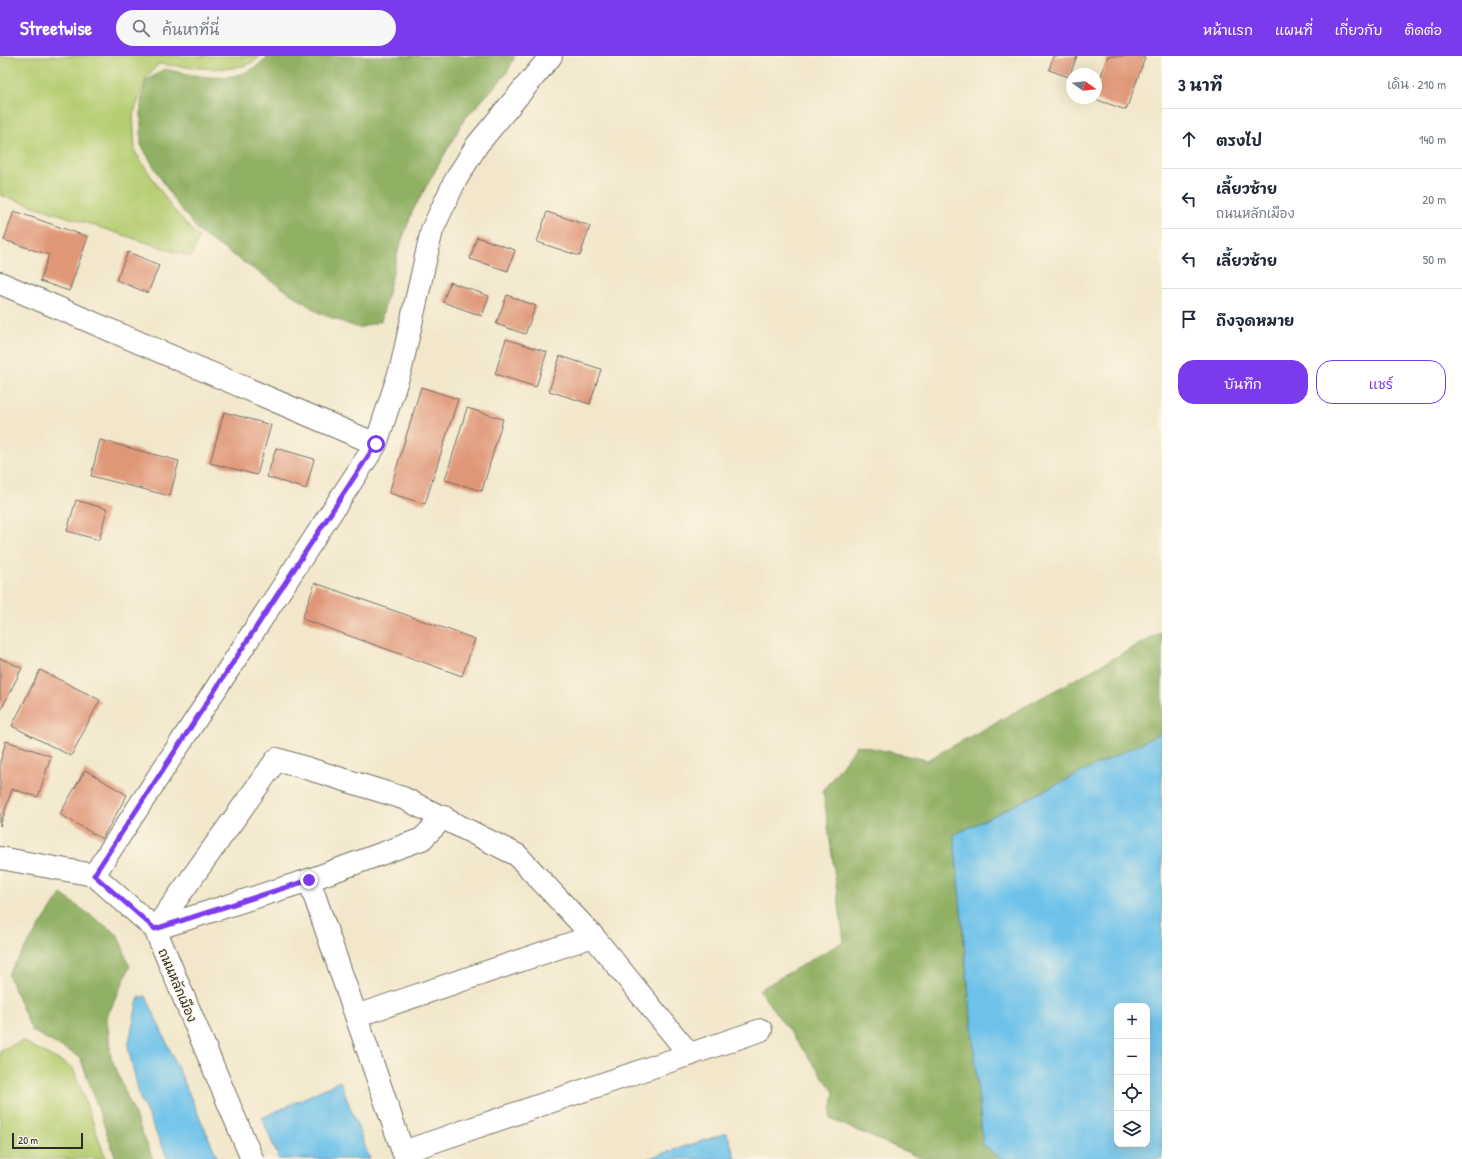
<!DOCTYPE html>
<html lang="th">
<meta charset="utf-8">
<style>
body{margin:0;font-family:"Patrick Hand","Playpen Sans Thai",sans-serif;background:#f6f6f7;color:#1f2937}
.controls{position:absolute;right:12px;bottom:12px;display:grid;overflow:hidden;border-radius:8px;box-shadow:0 4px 16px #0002}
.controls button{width:36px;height:36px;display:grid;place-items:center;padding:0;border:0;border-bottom:1px solid #e0e1e3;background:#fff;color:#1f2937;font:20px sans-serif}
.compass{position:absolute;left:1066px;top:12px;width:36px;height:36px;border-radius:50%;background:#fff;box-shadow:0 4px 16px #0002;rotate:104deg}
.scale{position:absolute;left:12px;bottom:10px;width:71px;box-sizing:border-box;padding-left:4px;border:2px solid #2b2b2b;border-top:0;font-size:11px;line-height:14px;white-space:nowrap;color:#2b2b2b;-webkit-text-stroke:3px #fcf5e5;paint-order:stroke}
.stop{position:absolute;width:12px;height:12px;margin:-9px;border:3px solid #7c3aed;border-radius:50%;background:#fff}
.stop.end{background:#7c3aed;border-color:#fff;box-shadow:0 1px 4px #0008}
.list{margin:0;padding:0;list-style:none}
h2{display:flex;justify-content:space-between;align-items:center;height:52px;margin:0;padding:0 16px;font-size:17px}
h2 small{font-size:13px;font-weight:400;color:#747a83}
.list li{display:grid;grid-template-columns:26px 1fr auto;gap:12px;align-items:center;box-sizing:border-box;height:60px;padding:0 16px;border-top:1px solid #e0e1e3}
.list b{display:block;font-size:15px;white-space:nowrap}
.list p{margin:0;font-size:13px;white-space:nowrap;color:#747a83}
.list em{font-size:13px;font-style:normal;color:#747a83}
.actions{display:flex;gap:8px;padding:12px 16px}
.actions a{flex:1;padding:9px 0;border:1px solid #7c3aed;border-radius:16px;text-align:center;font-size:14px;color:#7c3aed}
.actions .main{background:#7c3aed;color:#fff}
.icon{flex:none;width:22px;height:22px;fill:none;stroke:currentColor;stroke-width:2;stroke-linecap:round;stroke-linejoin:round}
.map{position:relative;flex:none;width:1162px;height:1103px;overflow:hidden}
header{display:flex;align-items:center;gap:24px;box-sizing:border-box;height:56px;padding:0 20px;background:#7c3aed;color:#fff}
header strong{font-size:19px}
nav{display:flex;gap:22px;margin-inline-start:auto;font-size:14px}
.search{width:280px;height:36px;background:#f6f6f7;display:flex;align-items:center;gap:10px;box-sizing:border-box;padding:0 14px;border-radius:22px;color:#747a83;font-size:15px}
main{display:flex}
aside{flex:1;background:#fff}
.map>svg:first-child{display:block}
.green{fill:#b6cd72;stroke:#707c4e}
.forest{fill:#90b064;stroke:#5e6e48}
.water{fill:#6ec2ea;stroke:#4c768a;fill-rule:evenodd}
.building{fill:#e09778}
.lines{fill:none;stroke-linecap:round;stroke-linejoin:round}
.minor-casing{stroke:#716d63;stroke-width:24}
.minor{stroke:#fff;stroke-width:22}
.route{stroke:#7c3aed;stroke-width:5}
.labels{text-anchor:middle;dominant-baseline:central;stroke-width:3;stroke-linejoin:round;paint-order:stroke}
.street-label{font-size:13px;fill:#2b2b2b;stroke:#fcf5e5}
</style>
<header>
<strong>Streetwise</strong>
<div class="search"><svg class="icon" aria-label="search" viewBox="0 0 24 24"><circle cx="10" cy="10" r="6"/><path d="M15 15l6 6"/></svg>ค้นหาที่นี่</div>
<nav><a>หน้าแรก</a><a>แผนที่</a><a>เกี่ยวกับ</a><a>ติดต่อ</a></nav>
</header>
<main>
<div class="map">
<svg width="1162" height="1103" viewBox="0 0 1162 1103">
<rect width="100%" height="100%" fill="#fcf5e5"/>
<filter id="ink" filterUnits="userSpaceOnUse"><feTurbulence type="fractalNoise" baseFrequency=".025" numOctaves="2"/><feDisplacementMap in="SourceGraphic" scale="8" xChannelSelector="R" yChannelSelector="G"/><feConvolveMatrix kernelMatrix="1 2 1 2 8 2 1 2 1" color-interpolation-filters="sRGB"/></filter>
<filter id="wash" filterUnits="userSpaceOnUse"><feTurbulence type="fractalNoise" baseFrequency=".012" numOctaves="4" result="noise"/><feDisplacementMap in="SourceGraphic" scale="16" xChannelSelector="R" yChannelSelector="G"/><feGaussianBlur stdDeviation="0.9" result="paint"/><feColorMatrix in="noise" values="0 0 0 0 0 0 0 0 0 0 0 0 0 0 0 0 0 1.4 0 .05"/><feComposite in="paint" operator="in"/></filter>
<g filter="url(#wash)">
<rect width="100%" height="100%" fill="#f2e7ca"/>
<path class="green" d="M0,0H260C244,21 183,10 158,8L146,23L133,59L135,96L172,152L199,182L191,201L0,139Z
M23,985L73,1012L106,1103H0V994Z"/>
<path class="forest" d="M268,0H515L506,18L464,64L413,154L399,192L381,265L359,272L321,258L200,177L174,144L141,89V46L146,25L164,13C194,19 226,29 254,12C260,8 264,6 268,0Z
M1162,576V677L954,779L983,1089L1002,1103H923L830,1063L834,1036L759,934L844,885L823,735L857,689L927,704Z
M61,838L118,879L130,911L107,961L111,1001L153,1103H116L80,1001L32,975L8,918Z"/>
<path class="water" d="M1162,677V1103H1002L983,1089L954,779ZM1117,950H1147V1088H1117Z
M146,940L218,1103H168L140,1042L128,991L137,948L139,942Z
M340,1025L370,1103H279L262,1062Z
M727,1077L736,1103H646Z"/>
<g id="blocks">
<path class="building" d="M1053,0H1077L1069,21L1049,14Z
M1108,0H1139L1145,2L1126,54L1092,42H1096V34Z
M14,155L88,181L69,235L40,225L49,199L4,184Z
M547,156L590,170L580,200L537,186Z
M477,181L515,194L508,215L470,203Z
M128,196L159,209L148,237L116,224Z
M450,226L489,240L482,260L443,246Z
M507,239L536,250L525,278L496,268Z
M506,283L547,296L536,331L495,318Z
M560,300L601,313L590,348L549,335Z
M421,331L458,343L425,448L389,437Z
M467,352L503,363L482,435L445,424Z
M224,356L271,369L257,419L210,407Z
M100,384L179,405L170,440L91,420Z
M276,392L314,403L306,433L267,421Z
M76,444L107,453L99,484L67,475Z
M315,527L475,583L462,620L302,563Z
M0,602L22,612L0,656Z
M40,614L100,644L71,700L12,670Z
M6,685L51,700L38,741L12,733L0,770V706Z
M85,714L127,739L102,783L60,758Z"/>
</g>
</g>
<g filter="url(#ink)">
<use href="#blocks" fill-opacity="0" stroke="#716d63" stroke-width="1"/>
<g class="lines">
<g class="minor-casing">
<path id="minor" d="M0,227L376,388
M0,802L94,819L155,873L252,1103
M94,819L376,388L401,312L432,174L455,125L477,89L551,0
M309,824L403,1096L761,974
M155,873L277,703L403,742L517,799L593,880L690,999
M155,873L309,824L422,783L444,761
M356,960L593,880"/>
</g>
<use href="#minor" class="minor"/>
</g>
</g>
<g class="lines" filter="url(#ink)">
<path class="route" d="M309,824L155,873L94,819L376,388"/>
</g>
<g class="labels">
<g class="street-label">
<text transform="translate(178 929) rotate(67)">ถนนหลักเมือง</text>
</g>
</g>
</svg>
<div class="controls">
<button>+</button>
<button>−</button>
<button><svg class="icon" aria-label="locate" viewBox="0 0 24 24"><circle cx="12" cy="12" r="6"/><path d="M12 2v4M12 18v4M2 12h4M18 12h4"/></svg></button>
<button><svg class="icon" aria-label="layers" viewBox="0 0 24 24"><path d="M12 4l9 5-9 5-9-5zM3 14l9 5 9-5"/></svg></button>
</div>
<svg class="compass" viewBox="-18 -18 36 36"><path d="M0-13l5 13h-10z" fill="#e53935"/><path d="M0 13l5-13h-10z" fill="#747a83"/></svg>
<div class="scale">20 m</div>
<div class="stop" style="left:376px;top:388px"></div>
<div class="stop end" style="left:309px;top:824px"></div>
</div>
<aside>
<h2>3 นาที<small>เดิน · 210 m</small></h2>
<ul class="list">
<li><svg class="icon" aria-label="ahead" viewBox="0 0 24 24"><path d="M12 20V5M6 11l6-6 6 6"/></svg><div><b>ตรงไป</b></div><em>140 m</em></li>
<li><svg class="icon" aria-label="left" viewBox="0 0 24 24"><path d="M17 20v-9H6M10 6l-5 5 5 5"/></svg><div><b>เลี้ยวซ้าย</b><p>ถนนหลักเมือง</p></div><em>20 m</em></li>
<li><svg class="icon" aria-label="left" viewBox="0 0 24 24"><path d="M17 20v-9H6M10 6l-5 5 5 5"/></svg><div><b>เลี้ยวซ้าย</b></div><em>50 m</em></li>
<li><svg class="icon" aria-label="arrive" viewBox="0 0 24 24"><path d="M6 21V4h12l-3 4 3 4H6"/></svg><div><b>ถึงจุดหมาย</b></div></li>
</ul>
<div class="actions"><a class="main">บันทึก</a><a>แชร์</a></div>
</aside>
</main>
